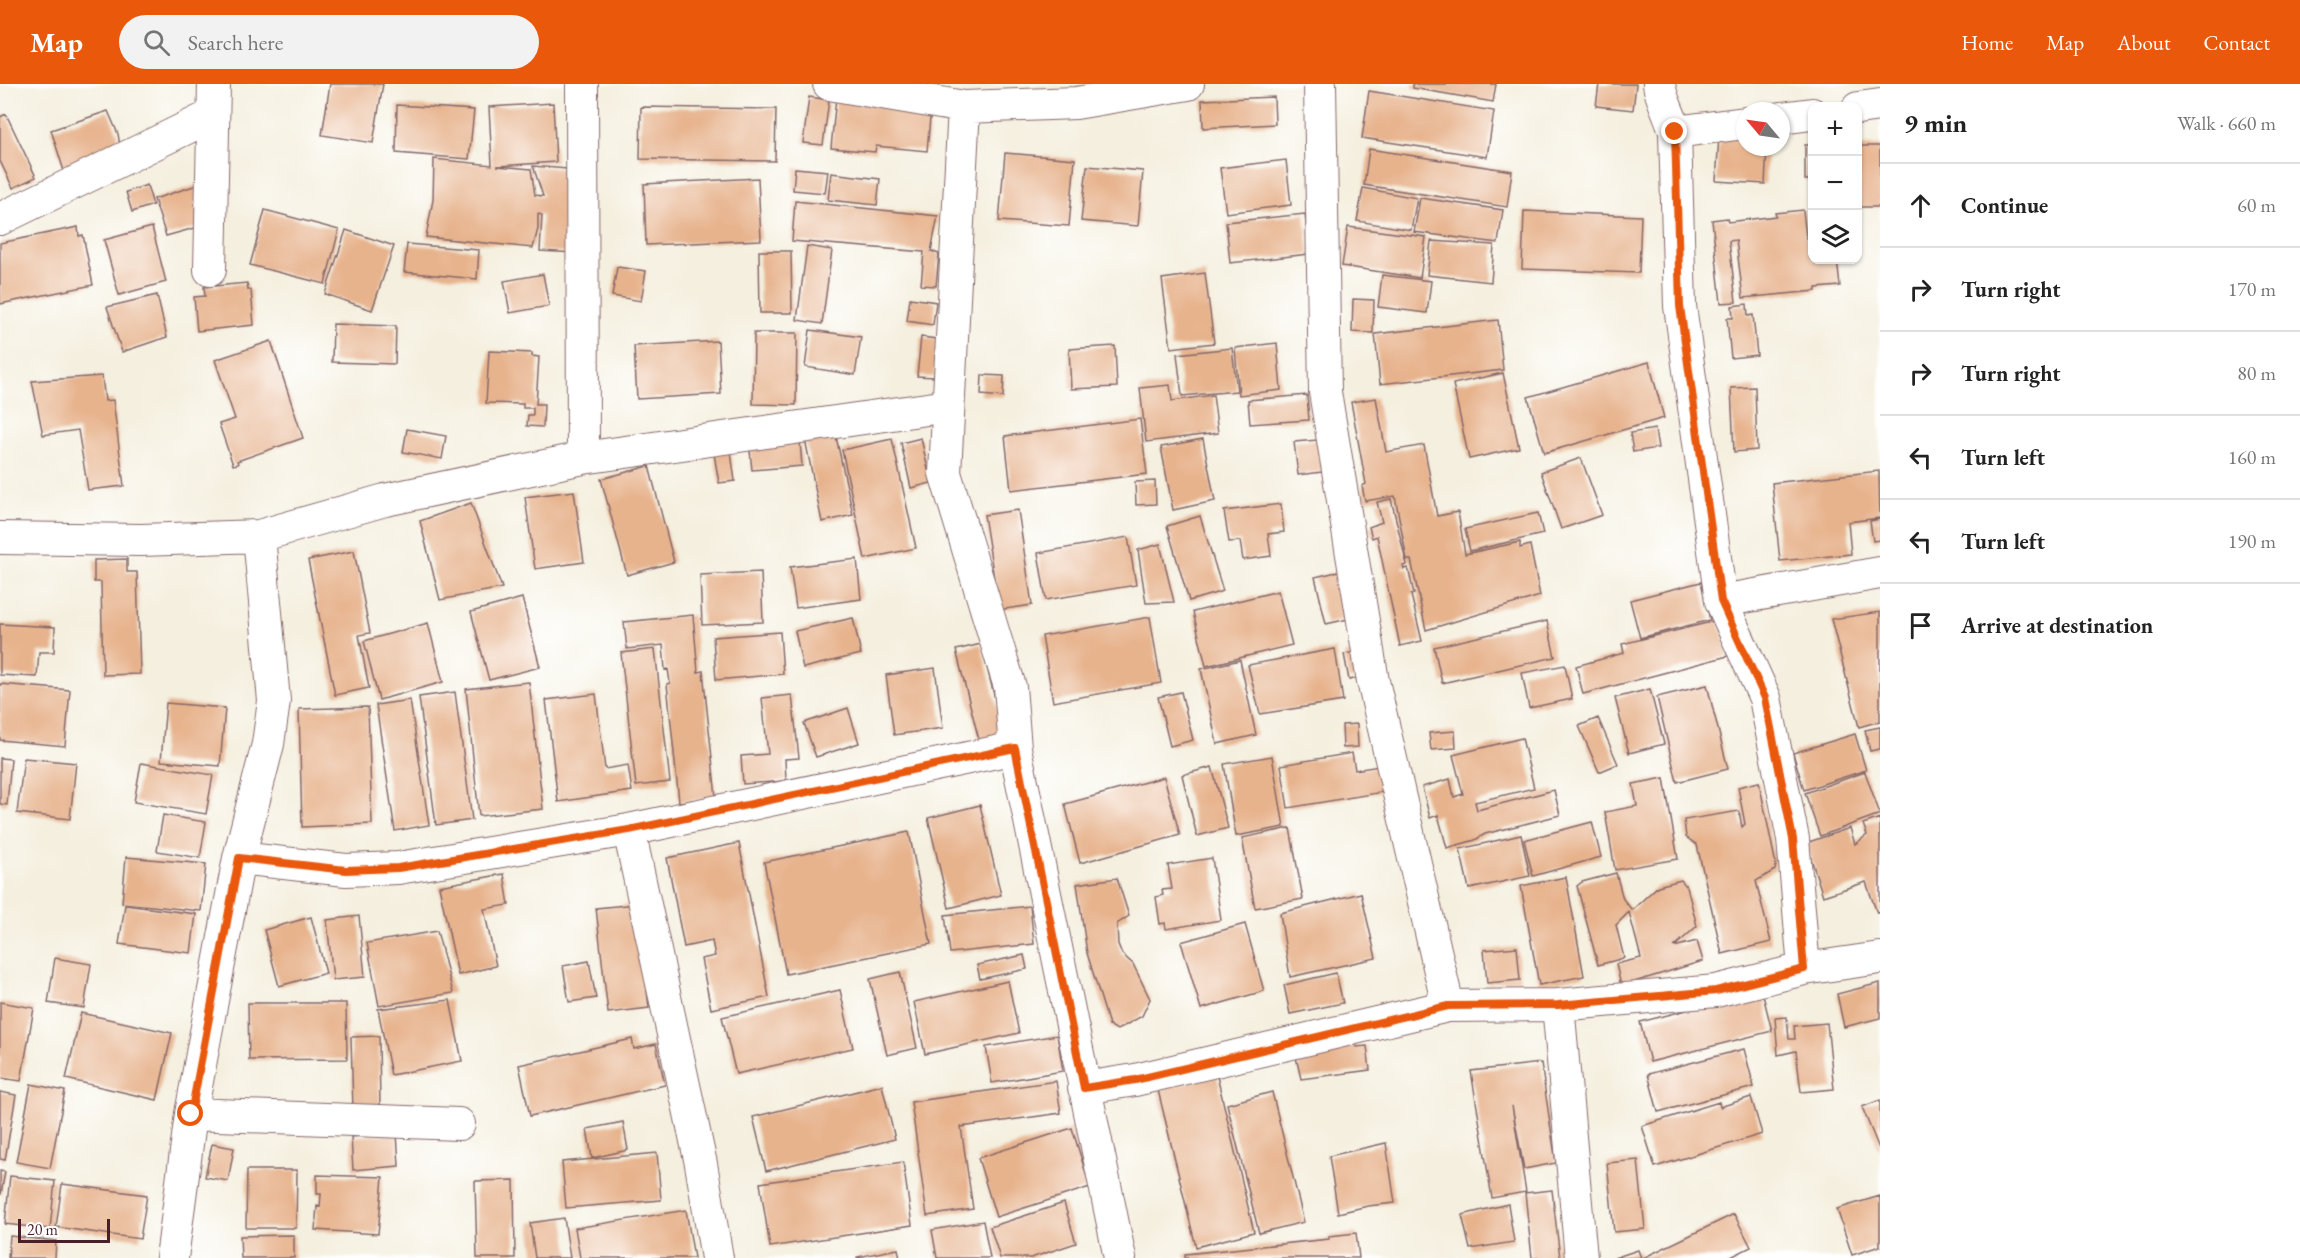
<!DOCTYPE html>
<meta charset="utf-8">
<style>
body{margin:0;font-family:"EB Garamond",serif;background:#f2f2f2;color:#222}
.controls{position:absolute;right:18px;top:18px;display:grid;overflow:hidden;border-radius:12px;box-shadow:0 2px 4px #0004}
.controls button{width:54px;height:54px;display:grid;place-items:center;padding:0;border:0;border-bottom:2px solid #e0e0e0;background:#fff;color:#222;font:30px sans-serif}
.compass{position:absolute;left:1736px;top:18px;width:54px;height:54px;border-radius:50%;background:#fff;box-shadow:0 2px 4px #0004;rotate:299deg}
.scale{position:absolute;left:18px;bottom:15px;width:92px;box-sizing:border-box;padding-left:6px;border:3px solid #4a1f2b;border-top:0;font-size:16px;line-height:21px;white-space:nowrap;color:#4a1f2b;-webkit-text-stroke:4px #fff;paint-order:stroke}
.stop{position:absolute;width:18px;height:18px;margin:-14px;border:4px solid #ea580c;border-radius:50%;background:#fff}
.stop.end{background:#ea580c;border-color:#fff;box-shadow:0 2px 6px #0008}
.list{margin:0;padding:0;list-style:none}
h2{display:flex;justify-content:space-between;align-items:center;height:78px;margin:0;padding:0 24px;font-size:26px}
h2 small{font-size:20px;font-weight:400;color:#767676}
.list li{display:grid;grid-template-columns:39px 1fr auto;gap:18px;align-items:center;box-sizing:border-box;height:84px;padding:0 24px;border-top:2px solid #e0e0e0}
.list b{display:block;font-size:22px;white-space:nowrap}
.list em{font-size:20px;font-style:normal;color:#767676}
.icon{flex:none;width:33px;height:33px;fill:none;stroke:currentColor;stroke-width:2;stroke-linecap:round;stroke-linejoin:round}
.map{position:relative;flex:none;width:1880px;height:1174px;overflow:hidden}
header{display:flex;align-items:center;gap:36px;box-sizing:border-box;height:84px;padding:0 30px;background:#ea580c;color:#fff}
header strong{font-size:28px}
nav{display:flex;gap:33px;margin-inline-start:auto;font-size:21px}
.search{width:420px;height:54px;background:#f2f2f2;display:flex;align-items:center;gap:15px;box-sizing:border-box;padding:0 21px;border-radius:33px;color:#767676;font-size:22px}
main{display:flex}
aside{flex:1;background:#fff}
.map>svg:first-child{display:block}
.building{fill:#e7b38d}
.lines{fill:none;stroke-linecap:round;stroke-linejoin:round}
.minor-casing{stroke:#86686a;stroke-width:34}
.minor{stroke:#fff;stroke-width:32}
.route{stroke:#ea580c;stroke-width:8}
</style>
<header>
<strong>Map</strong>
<div class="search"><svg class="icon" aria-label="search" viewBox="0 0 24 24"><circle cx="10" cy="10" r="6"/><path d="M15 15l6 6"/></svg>Search here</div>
<nav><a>Home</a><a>Map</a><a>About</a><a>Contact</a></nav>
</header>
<main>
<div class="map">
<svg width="1880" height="1174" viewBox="0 0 1880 1174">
<rect width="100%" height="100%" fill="#fff"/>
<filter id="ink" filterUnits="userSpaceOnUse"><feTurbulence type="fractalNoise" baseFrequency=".0167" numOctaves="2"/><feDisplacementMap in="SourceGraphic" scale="12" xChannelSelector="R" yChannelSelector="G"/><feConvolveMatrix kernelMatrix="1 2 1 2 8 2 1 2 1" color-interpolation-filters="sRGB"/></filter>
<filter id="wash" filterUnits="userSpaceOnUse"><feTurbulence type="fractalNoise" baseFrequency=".008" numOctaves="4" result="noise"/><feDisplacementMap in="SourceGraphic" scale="24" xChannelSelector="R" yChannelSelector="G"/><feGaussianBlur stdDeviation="1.35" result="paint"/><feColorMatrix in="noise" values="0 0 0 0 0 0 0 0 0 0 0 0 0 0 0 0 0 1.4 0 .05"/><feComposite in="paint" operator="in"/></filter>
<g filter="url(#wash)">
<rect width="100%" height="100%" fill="#f4efde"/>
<g id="blocks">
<path class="building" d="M330,0H383L373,59L322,51Z
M1413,0H1496L1493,18L1413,4Z
M1599,0H1636L1633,26L1596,22Z
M1369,7L1494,27L1487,73L1362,54Z
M809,13L829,16L823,61L803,59Z
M836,13L931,23L927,67L876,62L875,68L831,64Z
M1274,13L1275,40L1203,44L1202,16Z
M553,19L556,78L497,82L531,85L535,111L543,112L533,82L579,86L575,169L540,167L542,131L538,130V145L533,164L426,153L433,116L434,75L492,81L489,23Z
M397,21L474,26L469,75L396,69Z
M641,23L776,25L775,77L640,75Z
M108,27L118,50L121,68L64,87L51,46Z
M6,30L36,93L13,104L0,77V33Z
M1719,52L1745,54V63H1767L1765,100L1716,97Z
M1805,61H1812V96H1805Z
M1858,62H1880V123H1858Z
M1369,65L1512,87L1507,123L1364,101Z
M1005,69L1075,75L1069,142L999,137Z
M1286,76L1291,121L1226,129L1220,84Z
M1087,82L1143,87L1138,142L1081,137Z
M795,84L828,87L825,109L793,106Z
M831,89L880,95L877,121L828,116Z
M758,94L761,156L646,161L644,100Z
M147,101L153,121L132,128L126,108Z
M197,101L209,140L166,152L154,115Z
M1363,104L1417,114L1411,146L1357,137Z
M1420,114L1503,126L1498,159L1414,148Z
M795,117L938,132L931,167L939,170L936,202L921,201L924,168L792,157Z
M265,126L339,146L325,200L250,181Z
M1803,126L1806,154L1812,153V176H1837L1840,202L1816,204V207L1743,214L1736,156L1729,157L1736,218L1721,219L1712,136L1727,134L1728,138L1776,132L1775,129Z
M1524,127L1641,132L1639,189L1522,185Z
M1305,130L1309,170L1230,179L1226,138Z
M78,143L79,152L83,151L93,201L0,220V159Z
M152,143L166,198L119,211L104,156Z
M1348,143L1426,153L1420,194L1342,182Z
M346,146L394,162L372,226L325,210Z
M1431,157L1494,161L1491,198L1427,191Z
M407,160L479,166L477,195L404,188Z
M807,162L832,166L822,240L797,236Z
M759,167H791L792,229H760Z
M617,183L646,187L641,217L612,212Z
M1205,189L1214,259L1171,264L1162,195Z
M543,190L549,222L510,229L504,197Z
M1382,191L1431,197L1427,229L1378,223Z
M247,199L248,206H251L254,241L197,247L194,213L205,212L204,203Z
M157,211L167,253L122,268L107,223Z
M910,214L936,218L933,241L907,237Z
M1353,215L1374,216L1373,249L1352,248Z
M1747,220L1748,232L1753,231L1757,271L1731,274L1727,234H1733L1732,222Z
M1498,236L1503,286L1380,300L1375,250Z
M333,240L396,242L395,280L332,278Z
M810,246L861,253L855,291L805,283Z
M754,249H797L796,321L753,320Z
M921,253L937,255L934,293L917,292Z
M271,257L303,354L237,377L238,380L233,381L219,340L235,335L215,276Z
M718,257L721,310L637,315L634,262Z
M1277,259L1281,306L1239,311L1235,264Z
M1115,262L1117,303L1071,305L1069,265Z
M1232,264L1237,307L1182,312L1177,270Z
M489,267L532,269V272L539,273L536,320H544L543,343L527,342L528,331H533V324H523V320L486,319Z
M1649,278L1664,334L1544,369L1528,313Z
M1503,289L1519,364L1469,375L1453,300Z
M982,291L1004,292L1003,313L981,311Z
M102,292L105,317L113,316L124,402L88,406L78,346L43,351L32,297Z
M1170,301L1172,317L1213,311L1218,349L1146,358L1140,304Z
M1755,303L1757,366L1734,368L1731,304Z
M1307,311L1309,336L1250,340L1248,316Z
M1376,314L1386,368L1424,361L1437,432L1458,428L1465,470L1520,458V464L1530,461L1540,512L1426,546L1411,476H1407L1395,412L1365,417L1362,402L1366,400L1351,318Z
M1140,335L1147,390L1011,406L1005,352Z
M407,345L446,352L442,375L403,368Z
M1655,345L1658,364L1633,368L1630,349Z
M835,348L853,431L822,438L805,355Z
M921,354L931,399L911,404L901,359Z
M892,355L916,464L865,475L842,366Z
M1203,355L1215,417L1173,426L1161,363Z
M1318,356L1322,388L1298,391L1294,358Z
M749,357L800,358L802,382L752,386Z
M731,368L735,397L719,399L714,370Z
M1581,374L1602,431L1561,445L1541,388Z
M649,382L674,478L627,491L601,395Z
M1879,387L1880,434L1848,438L1851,470L1780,477L1772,399Z
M1155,397L1156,420L1136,421L1135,398Z
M574,407L584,478L535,485L525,413Z
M1391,415L1407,481L1403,482L1404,485L1408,484L1414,510L1411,511L1422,557L1400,562L1377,452L1372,454L1369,443L1382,438L1377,418Z
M471,419L502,504L440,516L420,437Z
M1281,420L1284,448L1268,450L1271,472L1243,476L1240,457L1229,458L1224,427Z
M1018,426L1032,521L999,526L984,431Z
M1538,429L1543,450L1470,467L1465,445Z
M1200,432L1223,507L1189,517L1167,442Z
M1880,435V456L1873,457L1870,437Z
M1128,453L1136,501L1046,516L1038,469Z
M1160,460L1174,518L1146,519L1138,466Z
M354,467L370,549L359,551L369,604L335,611L308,476Z
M127,475V488H137L140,590L103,591L101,498H94V476Z
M857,475L861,515L796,524L790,483Z
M1345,486L1357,533L1326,540L1315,493Z
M761,488L763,538L702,541L700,491Z
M1701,498L1710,536L1640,554L1630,516Z
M1278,507L1292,561L1206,582L1193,528Z
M522,514L540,583L489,596L471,528Z
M1880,528V637L1859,643L1831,535Z
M693,531L698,588L703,587L716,713L679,718L667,600L670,599L668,585L665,586L663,561L627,565L624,538Z
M1150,533L1161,599L1053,618L1042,552Z
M853,534L861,570L803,584L795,547Z
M1719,536L1728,572L1583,610L1576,582L1624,569L1622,560Z
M1547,537L1555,573L1442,599L1434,563Z
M428,539L443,598L379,616L364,557Z
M0,540L55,543L54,568H39L37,593L0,591Z
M780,548L783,590L716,596L713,553Z
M981,560L1004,650L979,656L956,566Z
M655,565L670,698L636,702L621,569Z
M1335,565L1343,617L1260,630L1248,581Z
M1365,566L1369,592L1349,596L1344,570Z
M1240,576L1256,651L1217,660L1201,585Z
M1565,581L1572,615L1529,624L1522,589Z
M935,584L943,644L894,651L886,591Z
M529,598L543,725L479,732L466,605Z
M0,600L70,606L65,662L0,656Z
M1707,601L1728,685L1677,698L1657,613Z
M1650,605L1664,660L1629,669L1615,614Z
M455,608L472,736L436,741L419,613Z
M1181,608L1193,656L1170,662L1158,613Z
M596,610L605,685L628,681L632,707L558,718L546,616Z
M792,611L799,674L785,675L786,697L743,700L741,672L768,670L762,614Z
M410,616L429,741L395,747L376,621Z
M166,619L225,624L220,682L161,677Z
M368,623L372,740L302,743L299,625Z
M848,624L859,659L816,673L804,639Z
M1598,634L1618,680L1599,688L1579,642Z
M1357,640L1358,663L1343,664L1342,641Z
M1880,643V665L1870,667L1865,646Z
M1455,647L1456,664L1431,666L1429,649Z
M1855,650L1866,686L1804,706L1793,669Z
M1522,654L1534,704L1475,718L1477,726L1554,706L1560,731L1485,750L1475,756L1447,764L1438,731L1430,734L1422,703L1450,695L1454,713L1463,710L1453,671Z
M1352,669L1355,686L1379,682L1383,708L1288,724L1281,681Z
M1272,672L1284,743L1236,752L1224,680Z
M0,674L11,675L7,721L0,720Z
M24,674L76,679L70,735L17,729Z
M141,679L213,691L206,730L134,718Z
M1212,683L1228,744L1197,752L1182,691Z
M1865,688L1880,730L1820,752L1805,709Z
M1164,693L1180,751L1080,779L1065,720Z
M1664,694L1678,775L1615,786L1605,728L1637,722L1633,700Z
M1759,698L1776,781L1775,786L1756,797L1771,858L1722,870L1697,761L1686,753L1684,736L1739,727L1742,743L1745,740L1738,703Z
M980,721L1001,811L949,824L928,734Z
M163,731L206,738L200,774L157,767Z
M1880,734V828L1877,829L1866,798L1823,812L1806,759L1850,744L1855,760L1867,751L1863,740Z
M1592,738L1601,773L1533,792L1524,756Z
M1290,744L1303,815L1255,824L1242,754Z
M909,748L931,860L786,890L764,778Z
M1521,751L1530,792L1469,805L1460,765Z
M739,759L769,913L711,925L701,875L715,872L712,857L684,863L667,774Z
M126,773L206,780L201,827L122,819Z
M1212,774L1221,836L1166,845L1165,839L1160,840L1156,813L1163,811L1162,806L1172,805L1168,781Z
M1616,789L1623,815L1632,826L1658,802L1681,796L1687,803L1697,842L1674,863L1697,857L1703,877L1621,902L1616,880L1641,874L1629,828L1616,841L1624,874L1598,881L1577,802L1582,798Z
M504,790L509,821L484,825L496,882L458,891L439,802Z
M1566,793L1584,892L1539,901L1521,802Z
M1117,794L1129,832L1117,840L1118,860L1122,870L1133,880L1150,915L1142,932L1117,946L1109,941L1087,869L1077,800Z
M1361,809L1376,874L1290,893L1280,829Z
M637,820L649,924L608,929L596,824Z
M125,821L196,830L191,869L119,860Z
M1030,822L1034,860L950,869L945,831Z
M359,832L365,893L333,896L327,836Z
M311,833L326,889L279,902L264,846Z
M1245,840L1264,907L1201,925L1181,858Z
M437,847L453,909L379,922L367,859Z
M1517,863L1520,896L1487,899L1484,866Z
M1024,871L1027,885L980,895L977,881Z
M55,874L91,880L84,924L48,919Z
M589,877L596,914L569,918L563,882Z
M900,888L917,964L887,971L870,895Z
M1336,889L1343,919L1290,930L1284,901Z
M1008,897L1019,949L925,970L914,918Z
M1880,899V934L1844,943L1837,910Z
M840,906L853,964L736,990L722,933Z
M1762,907L1772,947L1650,978L1640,938Z
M450,916L462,977L391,991L378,925Z
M0,918L34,924L21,997L0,994Z
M248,919H346L347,975L249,976Z
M81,929L172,949L157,1016L66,995Z
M1787,933L1789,955H1795L1794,942L1827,939L1834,1005L1801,1008L1796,967L1778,971L1775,934Z
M1057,951L1063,987L992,999L986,963Z
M379,952L380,1025L353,1026L351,953Z
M632,955L634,965L656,960L665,1001L530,1032L519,981Z
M1355,955L1356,963L1367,962L1370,986L1301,995L1294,964Z
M1744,965L1754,1003L1658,1028L1648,990Z
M1541,979L1556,1079L1524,1085L1512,1022L1526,1108L1492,1114L1471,987Z
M1217,992L1254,1148L1196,1163L1158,1006Z
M1056,997L1061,1029L961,1043L973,1125L927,1132L911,1018Z
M31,1000L65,1007L50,1084L16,1078Z
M882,1001L895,1055L766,1087L753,1033Z
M0,1008L16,1011L5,1076L0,1075Z
M1272,1008L1304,1138L1259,1149L1227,1020Z
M1751,1013L1762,1050L1655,1083L1642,1042L1719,1018L1720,1023Z
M1880,1016V1067L1862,1023Z
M623,1038L628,1066L592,1074L587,1045Z
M1072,1044L1090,1103L996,1133L978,1074Z
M397,1049L399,1082L353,1086L351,1053Z
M1386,1059L1395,1119L1368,1122L1338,1129L1329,1072Z
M212,1060L234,1064L228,1097L205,1093Z
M657,1069L661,1116L566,1124L562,1078Z
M1638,1076L1645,1145L1614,1148L1607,1079Z
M903,1078L912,1141L770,1163L760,1099Z
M247,1086H297L296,1144H246Z
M0,1087L5,1088L1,1110H0Z
M317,1091L383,1093L378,1150L315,1146L317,1122L320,1123L321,1110H317Z
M10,1092L55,1097L50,1145L5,1140Z
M514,1096L515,1174H477L475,1097Z
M62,1100L147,1111L140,1155L56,1143Z
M1552,1106L1560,1174H1532L1525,1109Z
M1880,1112V1162L1852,1171L1837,1125Z
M1064,1119L1076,1159L1031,1174H1000L990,1143Z
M1508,1120L1514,1158L1470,1165L1462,1131Z
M686,1126L694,1174H580L575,1144Z
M1734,1130L1751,1163L1729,1174H1643Z
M564,1134L570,1174H535L530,1139Z
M983,1137L990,1174H937L932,1146Z
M1356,1149L1359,1174H1185V1170L1329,1155V1152Z
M294,1151V1174H241L240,1152Z
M10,1152L56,1157L55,1174H8Z
M898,1165L900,1174H857V1173Z
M1638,1166L1641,1174H1614Z"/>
</g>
</g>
<g filter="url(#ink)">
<use href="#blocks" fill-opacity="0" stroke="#86686a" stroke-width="1.5"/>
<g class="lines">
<g class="minor-casing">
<path id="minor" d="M582,0L583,374
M829,0L964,23L1076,19L1188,0
M1320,0L1325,308L1373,597L1448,922
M1659,0C1661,16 1671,31 1675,48L1680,222L1721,517L1765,614L1793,755L1804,885
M964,23L945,389L1010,603L1015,664L1120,1174
M1858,24L1880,21
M1781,34L1812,30
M1675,48L1745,39
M0,135L213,31
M210,186L214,0
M0,454L141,456L259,452L385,416L583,374L948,322
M1721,517L1880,489
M629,746L701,1080L717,1174
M239,774L346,786L398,784L629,746L1015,664
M1558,921L1581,1174
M1084,1004L1135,996L1448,922L1558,921L1716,907L1804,885L1880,874
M191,1030L459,1040
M172,1174L191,1030L204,959L239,774L268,660L274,617L259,452"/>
</g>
<use href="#minor" class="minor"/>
</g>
</g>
<g class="lines" filter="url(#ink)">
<path class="route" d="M191,1030L239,774L346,786L398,784L629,746L1015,664L1084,1004L1135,996L1448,922L1558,921L1716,907L1804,885L1793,755L1765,614L1721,517L1680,222L1675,48"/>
</g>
</svg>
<div class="controls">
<button>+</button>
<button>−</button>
<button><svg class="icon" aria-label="layers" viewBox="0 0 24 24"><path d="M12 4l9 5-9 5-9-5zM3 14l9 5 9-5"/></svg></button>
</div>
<svg class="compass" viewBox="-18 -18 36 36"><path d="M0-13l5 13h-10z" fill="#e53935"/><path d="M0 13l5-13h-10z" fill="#767676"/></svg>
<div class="scale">20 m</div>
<div class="stop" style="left:191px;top:1030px"></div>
<div class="stop end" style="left:1675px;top:48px"></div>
</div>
<aside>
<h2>9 min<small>Walk · 660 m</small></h2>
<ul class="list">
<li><svg class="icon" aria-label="ahead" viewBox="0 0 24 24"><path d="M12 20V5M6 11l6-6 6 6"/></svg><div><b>Continue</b></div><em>60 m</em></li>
<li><svg class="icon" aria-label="right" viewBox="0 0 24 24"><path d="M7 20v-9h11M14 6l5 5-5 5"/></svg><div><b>Turn right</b></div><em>170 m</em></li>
<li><svg class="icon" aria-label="right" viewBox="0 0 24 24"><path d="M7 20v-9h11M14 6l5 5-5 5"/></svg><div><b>Turn right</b></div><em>80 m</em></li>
<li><svg class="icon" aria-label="left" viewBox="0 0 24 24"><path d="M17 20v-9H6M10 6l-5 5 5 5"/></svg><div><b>Turn left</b></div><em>160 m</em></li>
<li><svg class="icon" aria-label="left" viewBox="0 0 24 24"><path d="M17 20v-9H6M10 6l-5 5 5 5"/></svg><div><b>Turn left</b></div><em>190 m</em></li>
<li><svg class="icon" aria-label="arrive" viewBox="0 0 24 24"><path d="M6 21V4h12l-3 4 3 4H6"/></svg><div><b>Arrive at destination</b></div></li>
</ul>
</aside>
</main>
